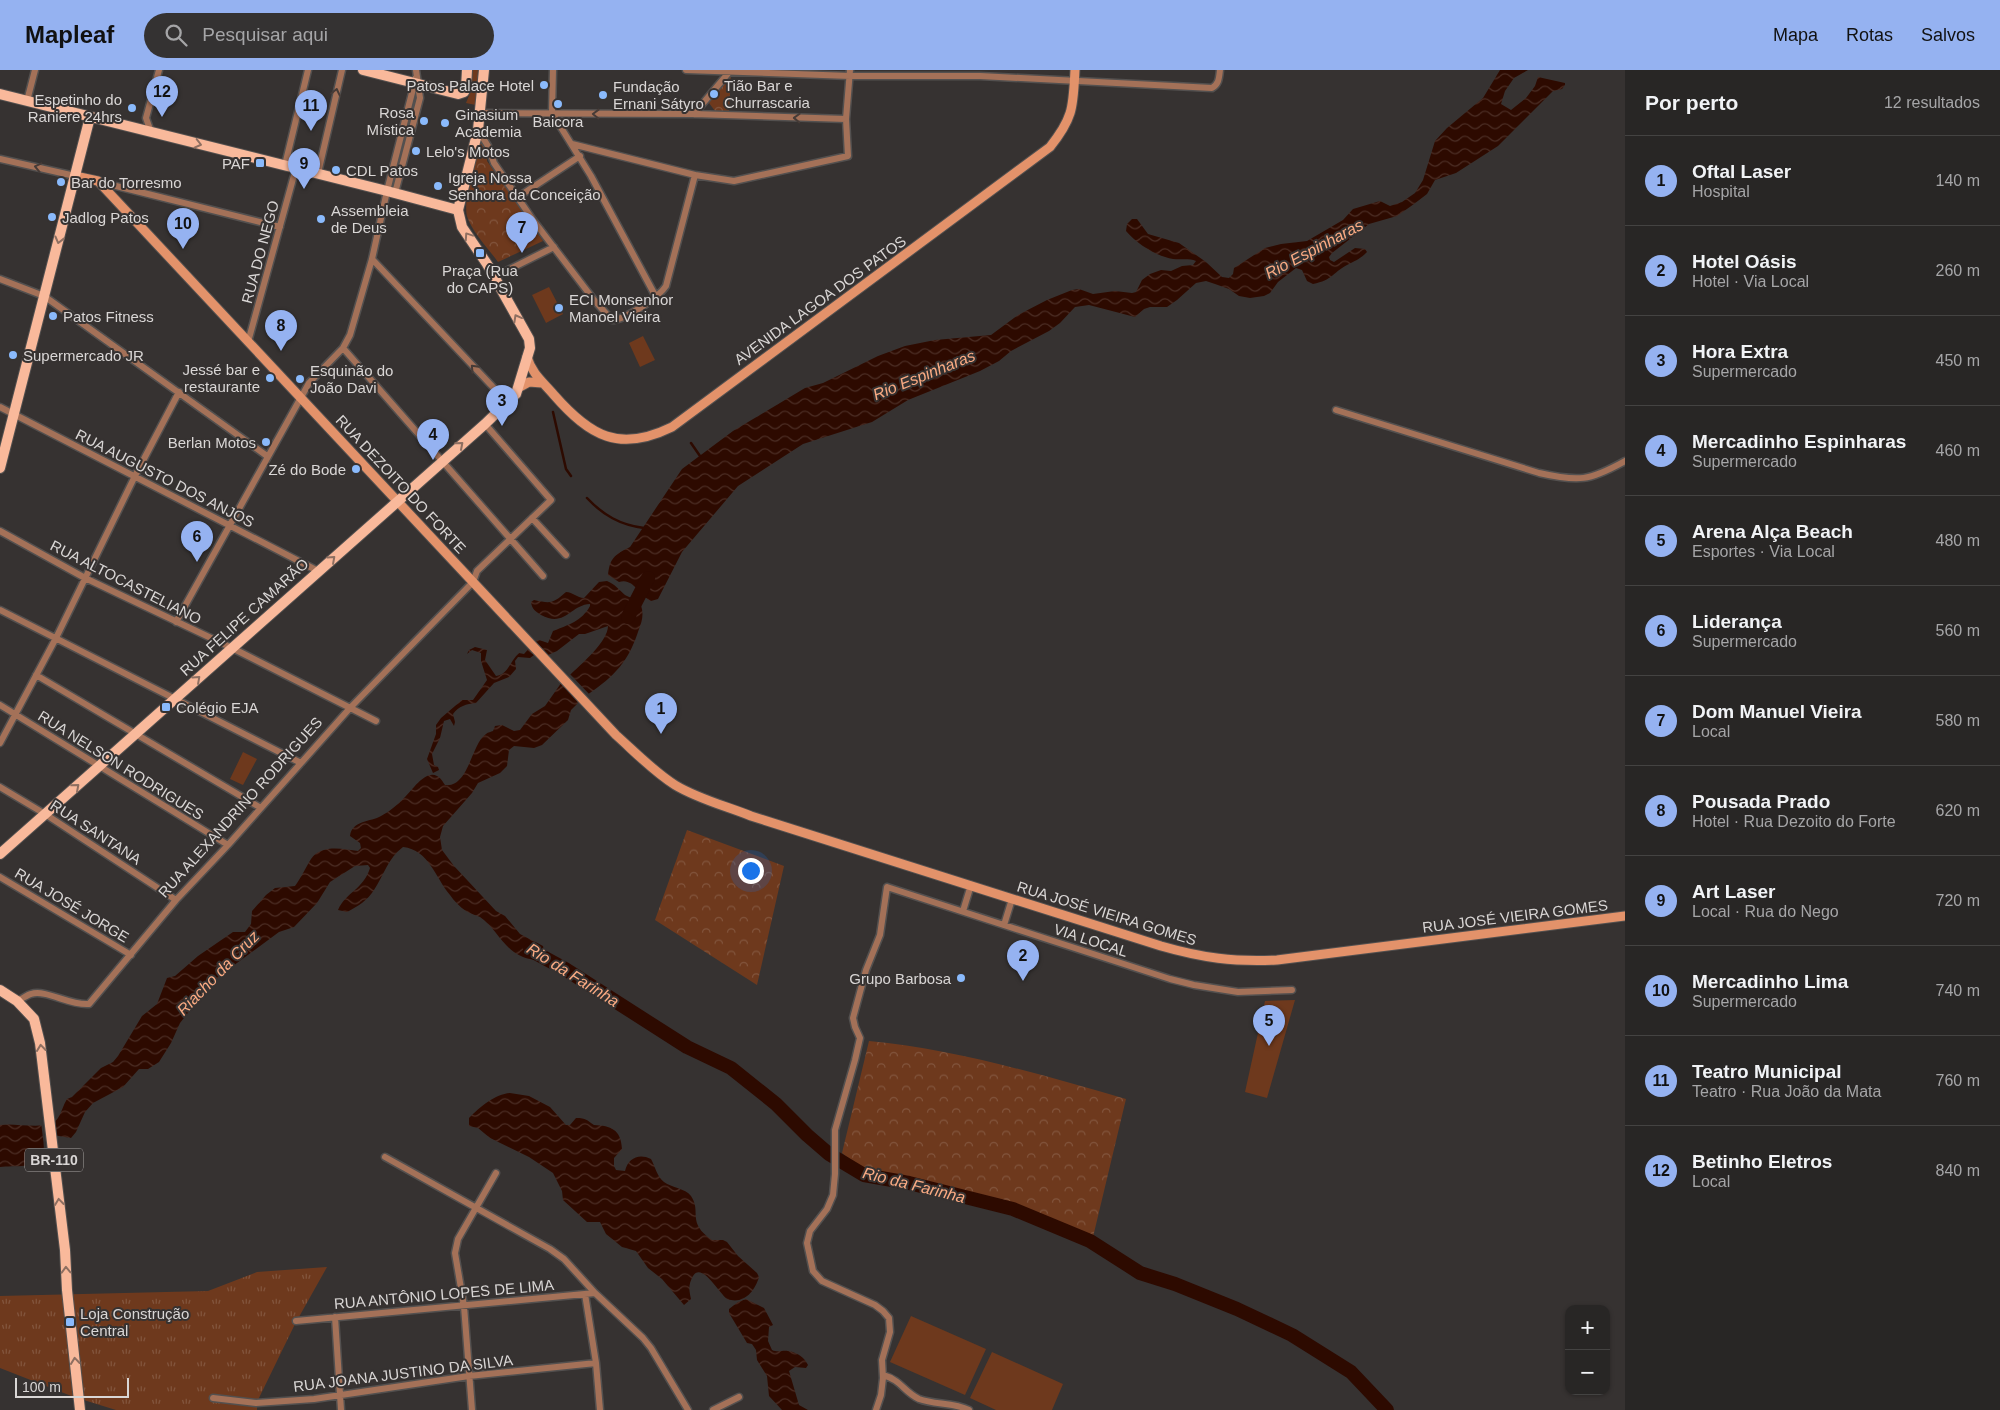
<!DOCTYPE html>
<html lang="pt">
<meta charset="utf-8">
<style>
body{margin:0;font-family:Arial,sans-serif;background:#343232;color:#f1f3f6}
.controls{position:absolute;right:15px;bottom:15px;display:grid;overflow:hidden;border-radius:10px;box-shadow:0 1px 4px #0004}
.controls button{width:45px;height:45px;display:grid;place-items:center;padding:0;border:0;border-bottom:1px solid #444342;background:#282625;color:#f1f3f6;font:25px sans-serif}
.scale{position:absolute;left:15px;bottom:12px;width:114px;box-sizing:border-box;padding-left:5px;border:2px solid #d9d6d5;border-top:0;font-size:14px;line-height:18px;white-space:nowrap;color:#d9d6d5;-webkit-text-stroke:4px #363231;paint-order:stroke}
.you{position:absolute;left:750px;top:800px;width:18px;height:18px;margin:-12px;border:4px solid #fff;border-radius:50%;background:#1a73e8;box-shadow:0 0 0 8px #1a73e833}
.badge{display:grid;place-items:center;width:32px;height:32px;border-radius:50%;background:#95b2f1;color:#111;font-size:16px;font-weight:700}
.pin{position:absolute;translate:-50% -41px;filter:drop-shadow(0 1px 2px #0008)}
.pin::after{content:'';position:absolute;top:26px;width:18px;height:15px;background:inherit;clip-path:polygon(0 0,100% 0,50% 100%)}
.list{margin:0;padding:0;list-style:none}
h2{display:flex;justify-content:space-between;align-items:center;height:65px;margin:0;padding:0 20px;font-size:21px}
h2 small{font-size:16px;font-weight:400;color:#a5a5a7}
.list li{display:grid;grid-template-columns:32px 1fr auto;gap:15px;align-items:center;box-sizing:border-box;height:90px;padding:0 20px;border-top:1px solid #444342}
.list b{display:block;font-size:19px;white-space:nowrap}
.list p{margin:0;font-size:16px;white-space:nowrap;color:#a5a5a7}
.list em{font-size:16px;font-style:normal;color:#a5a5a7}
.icon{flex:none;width:28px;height:28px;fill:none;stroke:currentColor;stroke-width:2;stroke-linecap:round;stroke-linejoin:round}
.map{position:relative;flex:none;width:1625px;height:1340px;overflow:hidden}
header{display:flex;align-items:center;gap:30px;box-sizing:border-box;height:70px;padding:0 25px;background:#95b2f1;color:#111}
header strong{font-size:24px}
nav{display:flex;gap:28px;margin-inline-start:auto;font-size:18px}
.search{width:350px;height:45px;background:#343232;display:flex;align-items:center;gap:12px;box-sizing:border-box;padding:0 18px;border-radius:28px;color:#a5a5a7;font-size:19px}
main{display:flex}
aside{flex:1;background:#282625}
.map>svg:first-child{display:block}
.grass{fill:url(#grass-tufts)}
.forest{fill:url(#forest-crowns)}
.pitch{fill:#6e391d}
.water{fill:url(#water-waves)}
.pier{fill:#363231}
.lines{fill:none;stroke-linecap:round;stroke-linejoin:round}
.stream{stroke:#2d0a00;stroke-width:2.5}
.river{stroke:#2d0a00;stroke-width:14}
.street-casing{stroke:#53504f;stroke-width:9}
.secondary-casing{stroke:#53504f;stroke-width:11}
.primary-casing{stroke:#53504f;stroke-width:12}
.street{stroke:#a47158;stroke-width:6}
.secondary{stroke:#e3926a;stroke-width:9}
.primary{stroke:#f9b99b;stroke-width:10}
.oneway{stroke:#463b37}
.oneway2{stroke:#8e6f61}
.poi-dot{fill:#8abafc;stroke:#363231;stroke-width:2}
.labels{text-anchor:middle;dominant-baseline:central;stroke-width:4;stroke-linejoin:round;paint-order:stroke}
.shield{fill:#363231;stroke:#a8a5a4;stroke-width:1}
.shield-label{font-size:14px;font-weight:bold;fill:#d9d6d5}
.poi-label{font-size:15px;fill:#d9d6d5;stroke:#363231;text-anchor:start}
.street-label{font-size:15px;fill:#d9d6d5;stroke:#363231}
.water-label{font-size:16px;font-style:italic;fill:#fbab83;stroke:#363231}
</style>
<header>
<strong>Mapleaf</strong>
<div class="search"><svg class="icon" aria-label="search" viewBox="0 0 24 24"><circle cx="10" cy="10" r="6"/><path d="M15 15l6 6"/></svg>Pesquisar aqui</div>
<nav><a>Mapa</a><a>Rotas</a><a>Salvos</a></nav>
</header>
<main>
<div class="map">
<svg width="1625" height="1340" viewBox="0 0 1625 1340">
<defs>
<pattern id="grass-tufts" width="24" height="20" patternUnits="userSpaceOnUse" patternTransform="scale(1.25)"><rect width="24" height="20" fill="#6e391d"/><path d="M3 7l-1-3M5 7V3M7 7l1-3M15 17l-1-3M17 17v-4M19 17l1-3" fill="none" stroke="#82553d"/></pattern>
<pattern id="forest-crowns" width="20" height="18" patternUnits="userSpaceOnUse" patternTransform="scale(1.25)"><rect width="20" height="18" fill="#6e391d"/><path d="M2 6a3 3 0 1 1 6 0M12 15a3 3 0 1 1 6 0" fill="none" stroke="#82553d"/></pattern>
<pattern id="water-waves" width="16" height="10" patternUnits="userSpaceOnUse" patternTransform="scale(1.25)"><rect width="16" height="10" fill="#2d0a00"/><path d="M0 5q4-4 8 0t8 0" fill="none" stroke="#4b2d24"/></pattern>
</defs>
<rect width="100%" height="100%" fill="#363231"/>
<path class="grass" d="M327,1197L295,1254L257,1332V1340H116L74,1327L0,1298V1226L208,1221L257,1202Z"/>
<path class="forest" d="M472,0H478L476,35L466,33L471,21Z
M731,5L729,41H715L709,33Z
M415,22L419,29L396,112L391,110Z
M482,70L488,79L487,91L543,171L498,192C488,178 472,162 467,146C463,131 475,94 479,77Z
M687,760L784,796L757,915L655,850Z
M869,971C956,979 1042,1005 1126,1029L1093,1167L1002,1130L862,1099L842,1083Z"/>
<path class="pitch" d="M549,217L563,244L546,253L532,225Z
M643,266L655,290L640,297L629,273Z
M243,682L257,689L243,715L230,709Z
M1295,930L1267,1028L1245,1022L1265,931Z
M911,1246L986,1279L965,1325L890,1292Z
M992,1282L1063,1314L1052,1340H996L970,1328Z"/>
<path class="water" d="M1500,0H1528L1514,8L1505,21L1501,34L1511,40L1526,28L1535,16L1538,7L1565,13V15L1562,19L1553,21L1498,76L1456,103L1435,110L1427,124L1414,134L1397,146L1369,154L1332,183L1329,187L1330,190L1334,192L1355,178L1365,179L1367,182C1360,189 1355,191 1347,195C1332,203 1333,210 1313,214L1307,211L1302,200L1296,198L1278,212L1270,223L1264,226L1250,228L1239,226L1229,219L1215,214L1206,211L1196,213L1177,230L1167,237H1150L1144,239L1135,247L1089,235L1075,237L1060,253L1049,261L1011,281L999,291L980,301L908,330L872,352L803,374L738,416L682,482L658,529L651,531C639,525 633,507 619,512L608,505C610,488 614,485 630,477L682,399L733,361L805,318L823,313L878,286L905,276L935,270L991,265L1018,245L1047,230L1072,220L1079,219L1093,224L1115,221L1132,223L1136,222L1142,210L1150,204L1161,200L1171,201L1182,196L1193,195L1196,191C1189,188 1181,190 1173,189C1156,186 1137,174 1126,161L1127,154L1132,149H1137L1148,164L1179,173L1206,192L1222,207L1229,208L1233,204L1234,198L1265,178L1281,174L1307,171L1343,150L1353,139L1380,131L1390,136L1402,132L1415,123L1423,110L1435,71L1447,58L1483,28Z
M607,511C616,515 618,519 625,525C630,528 638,529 641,536C644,543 642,552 639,559C629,591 615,606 587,625L569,606C580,595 608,572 608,556L585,564H579L557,581L548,585L535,571L539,570L548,573L553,561C568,555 582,551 590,536V534C570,535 565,558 541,545C535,541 532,539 531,532L534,530C552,534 553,533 566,522C573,522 577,528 584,528L599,512Z
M532,575L534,585L530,588L518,587L515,591L516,599L509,607L494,613L476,633C466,634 459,636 453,644L455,652L454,656L450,649L444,651L440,668L432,684L434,695L438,697L439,700L433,703L427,689L436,664V655L441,648L462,630H473L487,610L481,591V583L472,580L467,584L469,580L475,577L487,580L485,590L496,606C508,605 510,591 519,583L524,584Z
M564,609L583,628L571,640L568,650L542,675L534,678L514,676L509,680L507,696L500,703L478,713L472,723L443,756L440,767L442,780L454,796L496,841L505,846L520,864L543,876L546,887L545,893C538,889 530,890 523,887C504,880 496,858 480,847C476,845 471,844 466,841C460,837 454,831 450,825C435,807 429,780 403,777C388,788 384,805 374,820C368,830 357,837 347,842L338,840C346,822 363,820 370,798L368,795L355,796L330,812L317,833L294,857L279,862L222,904L205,921L180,953L171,973L159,992L148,999H139L123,1017L93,1033L85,1042L76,1062L71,1068L47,1064C42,1073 45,1076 43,1083C37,1100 14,1095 0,1097V1055C15,1052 50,1062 58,1048C62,1042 63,1035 67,1029L72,1027L101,998L113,992L118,986L142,946L157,934L167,908L175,906L198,886L233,862H245L251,854L252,841L266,825L275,818L295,816C302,806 305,799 311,789C321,774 343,779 358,781L361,778L360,773L350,766C352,750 371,752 381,746C389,742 397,735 403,729C411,722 425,699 437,706C440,707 443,712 445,715C469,718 471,674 486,664C488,662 491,662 493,661L495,656L502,655L514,661L520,660L532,644L545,636Z
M510,1023L529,1026L550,1037L566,1055H570L576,1048C587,1048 586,1050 594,1055C611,1056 621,1059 622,1079L614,1088V1096L616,1100L625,1101C628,1088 639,1083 651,1089C655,1096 657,1107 664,1112C672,1118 685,1118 691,1126C702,1142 686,1152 712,1170H723L727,1172L738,1186L757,1203L759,1207C755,1221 744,1235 727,1229C718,1222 702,1192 693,1206C688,1215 689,1220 691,1229L684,1235L662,1209L648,1198L636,1181L622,1177L606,1164L600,1152H587L563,1130L562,1121L553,1103L529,1087L490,1068L478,1058L469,1056V1048C480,1037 495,1024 510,1023Z
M746,1229L764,1238L773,1255L769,1257L768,1271L772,1280C778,1283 782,1280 788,1281C797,1282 805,1288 808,1295L806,1298L795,1297L789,1301L799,1335L808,1340H782L769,1326L767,1306L757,1290L756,1280L752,1274L747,1273L729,1243V1239L738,1232Z"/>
<path class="pier" d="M568,602L591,626L586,627L566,606Z
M55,1048L57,1068L48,1067L45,1072V1085L41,1052L46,1053Z"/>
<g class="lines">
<path class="stream" d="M553,342L566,399L571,406
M691,373L700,386
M587,428C603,445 620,455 644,458"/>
<path class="river" d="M628,547L648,508
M530,880L565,899L687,977L731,998L776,1034L807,1065L829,1084L864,1105L909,1113L1013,1139L1090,1171L1140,1203L1175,1214L1237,1239L1292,1265L1351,1302L1387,1340"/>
<g class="street-casing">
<path id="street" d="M686,0L850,6H980L1212,18C1219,14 1219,8 1220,0
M27,31L35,0
M481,43L694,44L846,49
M552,43L591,106L656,227
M552,43L553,0
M694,44L730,1
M478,60L488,76L494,93L533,150L594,230L612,250C625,250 659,227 666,216L695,105
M151,62L146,48L159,0
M572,74L695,105L734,111L848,86L846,49L850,0
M0,89L75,106
M285,95L308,0
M318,103L342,0
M100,112L280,157
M395,123L420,28L416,0
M518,127L580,86
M372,189L508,333
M494,207L554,177
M0,209L44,226L267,386
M248,272L296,98
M343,278L543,506
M0,337L318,501
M1336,340L1539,403C1579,412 1589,411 1625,391
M532,448L566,485
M0,461L85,508L232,578L376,651
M0,540L301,693
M176,552L309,313L343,278L350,265L372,189L387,121L416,7
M36,605L261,738
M0,635L228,775
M0,673L56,568L135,406L179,322
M0,717L45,744L176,830
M0,807L131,885
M963,841L971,815
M1004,855L1012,829
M17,931C22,929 27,925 31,924C46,919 70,936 89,934L176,830L228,775L350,638L473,512L477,501L551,430L485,354
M385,1087L550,1179L564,1189L595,1223L643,1268L651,1278L688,1340
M585,1224L596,1293L600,1340
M335,1247L341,1340
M296,1251L595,1223
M883,1305C901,1310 904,1322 919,1329C935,1335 953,1332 969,1340
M213,1328L256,1333L314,1329L469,1306L596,1293
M472,1340L464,1236L455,1183L458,1169L496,1103
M713,1340L739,1327
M876,1340L881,1325L883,1308L882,1290L890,1262L889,1248L883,1241L875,1235L822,1211L813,1201L807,1173L810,1161L827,1139L833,1125L835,1104V1060L855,990L860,968L855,957L853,948L866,900L880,865L887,817L1170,909L1194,915L1238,922L1292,920"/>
</g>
<g class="secondary-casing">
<path id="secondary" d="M75,106L98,111L616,665C635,682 653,701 675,715C698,729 726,736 751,746L1161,876C1203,888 1233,892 1277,890L1625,846
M527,287C532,304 543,312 554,325C590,366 619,383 672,357L1050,77C1074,47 1073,36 1075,0
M518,318L529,312L542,313"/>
</g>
<g class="primary-casing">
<path id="primary" d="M363,0L458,24L464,22L466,18L467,0
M0,24L387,121L458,140
M0,398L90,47
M0,784L485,354L516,324L530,278L529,269L487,194L462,157L458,140L478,60L484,0
M0,920L17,931L34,949L40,973L65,1180L67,1220L80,1340"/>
</g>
<use href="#street" class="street"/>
<use href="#secondary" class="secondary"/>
<use href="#primary" class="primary"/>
</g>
<defs><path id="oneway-chevron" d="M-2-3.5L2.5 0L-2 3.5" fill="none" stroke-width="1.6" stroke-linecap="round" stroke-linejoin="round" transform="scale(1.25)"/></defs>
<g class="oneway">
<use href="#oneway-chevron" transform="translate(336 22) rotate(-77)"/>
<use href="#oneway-chevron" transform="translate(596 44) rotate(-179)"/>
<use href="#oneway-chevron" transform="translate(797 48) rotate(-178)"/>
<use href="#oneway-chevron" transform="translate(38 97) rotate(-167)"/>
<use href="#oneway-chevron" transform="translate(474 298) rotate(-133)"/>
</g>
<g class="oneway2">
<use href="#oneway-chevron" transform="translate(198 74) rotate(14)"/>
<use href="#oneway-chevron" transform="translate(468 166) rotate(-124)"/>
<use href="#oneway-chevron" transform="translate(59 170) rotate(104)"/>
<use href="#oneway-chevron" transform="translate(517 248) rotate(-119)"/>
<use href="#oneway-chevron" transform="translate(460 375) rotate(-41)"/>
<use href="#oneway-chevron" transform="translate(332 489) rotate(-42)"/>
<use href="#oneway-chevron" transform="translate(197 609) rotate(-42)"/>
<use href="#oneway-chevron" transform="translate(76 717) rotate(-41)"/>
<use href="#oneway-chevron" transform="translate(41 978) rotate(-96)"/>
<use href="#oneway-chevron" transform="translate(59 1132) rotate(-97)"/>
<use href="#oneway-chevron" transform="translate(66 1200) rotate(-92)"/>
<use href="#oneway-chevron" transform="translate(75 1291) rotate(-96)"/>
</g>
<g class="poi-dot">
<circle cx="544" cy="15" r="5"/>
<circle cx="714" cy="24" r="5"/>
<circle cx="603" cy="25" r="5"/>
<circle cx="558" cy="34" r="5"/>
<circle cx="132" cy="38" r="5"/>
<circle cx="424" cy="51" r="5"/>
<circle cx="445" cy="53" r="5"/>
<circle cx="416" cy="81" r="5"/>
<rect x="255" y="88" width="10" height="10" rx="2.5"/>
<circle cx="336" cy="100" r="5"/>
<circle cx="61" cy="112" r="5"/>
<circle cx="438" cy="116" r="5"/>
<circle cx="52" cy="147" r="5"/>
<circle cx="321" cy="149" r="5"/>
<rect x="475" y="178" width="10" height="10" rx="2.5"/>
<circle cx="559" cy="238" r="5"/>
<circle cx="53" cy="246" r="5"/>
<circle cx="13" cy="285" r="5"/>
<circle cx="270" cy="308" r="5"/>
<circle cx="300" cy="309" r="5"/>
<circle cx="266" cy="372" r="5"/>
<circle cx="356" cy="399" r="5"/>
<rect x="161" y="632" width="10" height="10" rx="2.5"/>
<circle cx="961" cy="908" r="5"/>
<rect x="65" y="1247" width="10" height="10" rx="2.5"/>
</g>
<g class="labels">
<rect class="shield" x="25" y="1078.5" width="58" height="23" rx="4"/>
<g class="shield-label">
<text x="54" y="1090">BR-110</text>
</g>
<g class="poi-label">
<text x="534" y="15" text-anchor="end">Patos Palace Hotel</text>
<text x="724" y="15">Tião Bar e<tspan x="724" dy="17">Churrascaria</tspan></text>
<text x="613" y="16">Fundação<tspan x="613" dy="17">Ernani Sátyro</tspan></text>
<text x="122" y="29" text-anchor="end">Espetinho do<tspan x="122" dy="17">Raniere 24hrs</tspan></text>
<text x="414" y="42" text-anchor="end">Rosa<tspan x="414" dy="17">Mística</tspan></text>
<text x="455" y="44">Ginasium<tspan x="455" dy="17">Academia</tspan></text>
<text x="558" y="51" text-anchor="middle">Baicora</text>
<text x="426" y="81">Lelo's Motos</text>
<text x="250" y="93" text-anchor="end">PAF</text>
<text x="346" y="100">CDL Patos</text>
<text x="448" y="107">Igreja Nossa<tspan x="448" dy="17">Senhora da Conceição</tspan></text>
<text x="71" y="112">Bar do Torresmo</text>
<text x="331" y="140">Assembleia<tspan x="331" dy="17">de Deus</tspan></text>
<text x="62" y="147">Jadlog Patos</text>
<text x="480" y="200" text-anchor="middle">Praça (Rua<tspan x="480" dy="17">do CAPS)</tspan></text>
<text x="569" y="229">ECI Monsenhor<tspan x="569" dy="17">Manoel Vieira</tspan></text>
<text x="63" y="246">Patos Fitness</text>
<text x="23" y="285">Supermercado JR</text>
<text x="260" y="299" text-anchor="end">Jessé bar e<tspan x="260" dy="17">restaurante</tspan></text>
<text x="310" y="300">Esquinão do<tspan x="310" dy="17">João Davi</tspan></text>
<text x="256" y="372" text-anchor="end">Berlan Motos</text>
<text x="346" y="399" text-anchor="end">Zé do Bode</text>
<text x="176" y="637">Colégio EJA</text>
<text x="951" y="908" text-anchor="end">Grupo Barbosa</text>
<text x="80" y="1243">Loja Construção<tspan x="80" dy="17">Central</tspan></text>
</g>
<g class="street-label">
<text transform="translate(260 182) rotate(-75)">RUA DO NEGO</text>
<text transform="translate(820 230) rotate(-36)">AVENIDA LAGOA DOS PATOS</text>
<text transform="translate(165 408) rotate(27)">RUA AUGUSTO DOS ANJOS</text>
<text transform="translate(401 414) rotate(47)">RUA DEZOITO DO FORTE</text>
<text transform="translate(126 512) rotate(27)">RUA ALTOCASTELIANO</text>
<text transform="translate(244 547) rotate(-42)">RUA FELIPE CAMARÃO</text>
<text transform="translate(121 695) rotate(32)">RUA NELSON RODRIGUES</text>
<text transform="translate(240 737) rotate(-48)">RUA ALEXANDRINO RODRIGUES</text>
<text transform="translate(96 762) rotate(33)">RUA SANTANA</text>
<text transform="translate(72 835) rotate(31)">RUA JOSÉ JORGE</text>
<text transform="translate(1107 843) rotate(17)">RUA JOSÉ VIEIRA GOMES</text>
<text transform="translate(1515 846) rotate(-7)">RUA JOSÉ VIEIRA GOMES</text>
<text transform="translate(1091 870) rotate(18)">VIA LOCAL</text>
<text transform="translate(444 1224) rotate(-5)">RUA ANTÔNIO LOPES DE LIMA</text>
<text transform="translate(403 1303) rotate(-7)">RUA JOANA JUSTINO DA SILVA</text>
</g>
<g class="water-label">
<text transform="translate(1314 179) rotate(-28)">Rio Espinharas</text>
<text transform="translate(924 305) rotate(-22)">Rio Espinharas</text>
<text transform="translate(218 903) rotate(-46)">Riacho da Cruz</text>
<text transform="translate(573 905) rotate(32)">Rio da Farinha</text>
<text transform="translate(914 1115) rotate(14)">Rio da Farinha</text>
</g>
</g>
</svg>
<div class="controls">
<button>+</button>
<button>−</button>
</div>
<div class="scale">100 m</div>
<div class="you"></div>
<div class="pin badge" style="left:661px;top:664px">1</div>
<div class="pin badge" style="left:1023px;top:911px">2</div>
<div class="pin badge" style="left:502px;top:356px">3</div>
<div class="pin badge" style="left:433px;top:390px">4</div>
<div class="pin badge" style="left:1269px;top:976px">5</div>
<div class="pin badge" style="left:197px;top:492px">6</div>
<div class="pin badge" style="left:522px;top:183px">7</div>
<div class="pin badge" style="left:281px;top:281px">8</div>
<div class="pin badge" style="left:304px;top:119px">9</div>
<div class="pin badge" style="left:183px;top:179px">10</div>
<div class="pin badge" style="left:311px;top:61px">11</div>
<div class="pin badge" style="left:162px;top:47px">12</div>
</div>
<aside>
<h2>Por perto<small>12 resultados</small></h2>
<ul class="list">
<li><span class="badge">1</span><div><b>Oftal Laser</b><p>Hospital</p></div><em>140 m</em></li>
<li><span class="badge">2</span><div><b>Hotel Oásis</b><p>Hotel · Via Local</p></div><em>260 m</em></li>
<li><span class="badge">3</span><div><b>Hora Extra</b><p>Supermercado</p></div><em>450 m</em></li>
<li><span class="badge">4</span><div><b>Mercadinho Espinharas</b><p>Supermercado</p></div><em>460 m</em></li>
<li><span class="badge">5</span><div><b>Arena Alça Beach</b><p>Esportes · Via Local</p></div><em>480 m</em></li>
<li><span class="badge">6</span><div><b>Liderança</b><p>Supermercado</p></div><em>560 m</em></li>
<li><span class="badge">7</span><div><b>Dom Manuel Vieira</b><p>Local</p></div><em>580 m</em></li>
<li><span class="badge">8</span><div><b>Pousada Prado</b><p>Hotel · Rua Dezoito do Forte</p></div><em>620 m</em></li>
<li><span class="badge">9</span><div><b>Art Laser</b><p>Local · Rua do Nego</p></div><em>720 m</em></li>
<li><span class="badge">10</span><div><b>Mercadinho Lima</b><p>Supermercado</p></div><em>740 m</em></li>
<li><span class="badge">11</span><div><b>Teatro Municipal</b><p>Teatro · Rua João da Mata</p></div><em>760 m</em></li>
<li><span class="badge">12</span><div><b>Betinho Eletros</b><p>Local</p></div><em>840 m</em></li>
</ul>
</aside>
</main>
